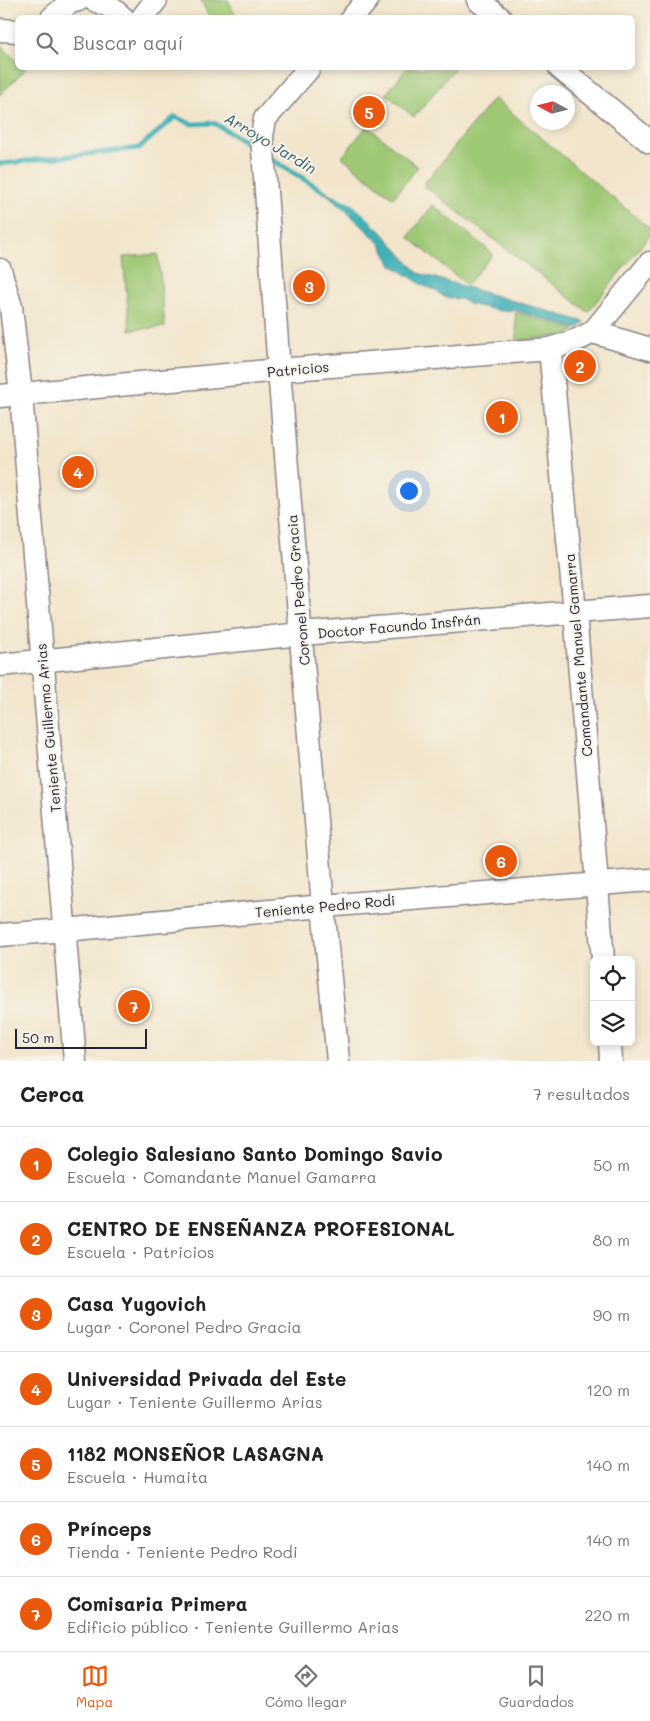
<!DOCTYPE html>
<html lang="es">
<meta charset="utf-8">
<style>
body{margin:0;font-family:Mali,sans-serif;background:#f6f6f6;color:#222}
.controls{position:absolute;right:15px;bottom:15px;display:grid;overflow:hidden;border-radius:8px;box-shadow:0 2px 8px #0003}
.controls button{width:45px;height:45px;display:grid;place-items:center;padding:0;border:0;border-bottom:1px solid #e0e0e0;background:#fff;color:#222;font:25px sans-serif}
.compass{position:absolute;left:530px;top:85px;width:45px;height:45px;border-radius:50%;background:#fff;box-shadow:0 2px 8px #0003;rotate:277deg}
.scale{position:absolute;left:15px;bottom:12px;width:132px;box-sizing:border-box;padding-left:5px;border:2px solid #22223b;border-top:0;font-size:14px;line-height:18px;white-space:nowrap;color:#22223b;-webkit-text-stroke:4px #f7f3e8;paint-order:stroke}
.you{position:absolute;left:408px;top:490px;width:18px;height:18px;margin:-12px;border:4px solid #fff;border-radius:50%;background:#1a73e8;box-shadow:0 0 0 8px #1a73e833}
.badge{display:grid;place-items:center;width:32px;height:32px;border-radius:50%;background:#ea580c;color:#fff;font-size:16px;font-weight:700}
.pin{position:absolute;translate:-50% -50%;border:2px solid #fff;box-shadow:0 1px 5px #0006}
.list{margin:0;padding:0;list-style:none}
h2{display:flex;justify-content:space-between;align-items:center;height:65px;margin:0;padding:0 20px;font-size:21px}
h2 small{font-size:16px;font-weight:400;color:#767676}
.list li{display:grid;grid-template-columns:32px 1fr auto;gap:15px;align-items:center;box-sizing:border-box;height:75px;padding:0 20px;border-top:1px solid #e0e0e0}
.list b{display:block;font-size:19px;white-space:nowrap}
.list p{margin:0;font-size:16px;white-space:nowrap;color:#767676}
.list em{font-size:16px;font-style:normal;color:#767676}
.icon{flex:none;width:28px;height:28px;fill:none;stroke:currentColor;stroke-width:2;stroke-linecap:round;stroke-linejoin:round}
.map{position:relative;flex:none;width:650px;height:1061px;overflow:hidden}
.search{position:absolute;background:#fff;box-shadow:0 2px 8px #0003;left:15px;right:15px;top:15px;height:55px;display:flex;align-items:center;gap:12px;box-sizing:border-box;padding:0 18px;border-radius:8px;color:#767676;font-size:19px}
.sheet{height:590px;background:#fff}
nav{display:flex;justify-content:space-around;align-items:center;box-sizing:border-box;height:70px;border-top:1px solid #e0e0e0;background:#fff;font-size:14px;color:#767676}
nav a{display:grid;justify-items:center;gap:2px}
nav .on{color:#ea580c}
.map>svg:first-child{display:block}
.green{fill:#9fc874;stroke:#607558}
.water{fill:#40b1b7;stroke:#316a79}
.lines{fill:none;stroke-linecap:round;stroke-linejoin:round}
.stream{stroke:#40b1b7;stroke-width:5}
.minor-casing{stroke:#8a8484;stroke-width:25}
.minor{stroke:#fff;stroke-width:22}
.labels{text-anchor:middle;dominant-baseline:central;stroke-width:4;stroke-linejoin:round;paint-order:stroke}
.street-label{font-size:14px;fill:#22223b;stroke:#f7f3e8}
.water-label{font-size:15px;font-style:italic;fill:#2e5b6d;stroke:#f7f3e8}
</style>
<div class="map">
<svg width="650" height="1061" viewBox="0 0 650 1061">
<rect width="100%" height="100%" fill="#f7f3e8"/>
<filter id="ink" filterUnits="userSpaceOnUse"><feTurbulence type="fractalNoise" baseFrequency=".02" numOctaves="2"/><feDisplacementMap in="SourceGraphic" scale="10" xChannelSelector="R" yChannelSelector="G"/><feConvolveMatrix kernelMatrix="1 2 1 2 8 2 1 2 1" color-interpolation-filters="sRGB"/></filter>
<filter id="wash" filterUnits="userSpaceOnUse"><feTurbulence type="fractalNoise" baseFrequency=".0096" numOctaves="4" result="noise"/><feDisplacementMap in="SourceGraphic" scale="20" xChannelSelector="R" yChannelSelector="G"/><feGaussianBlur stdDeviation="1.12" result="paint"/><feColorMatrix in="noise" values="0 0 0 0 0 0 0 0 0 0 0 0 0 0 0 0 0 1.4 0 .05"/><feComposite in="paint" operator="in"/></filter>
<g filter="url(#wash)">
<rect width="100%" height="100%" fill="#f2e5cc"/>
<path class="green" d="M201,0H228L236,17H209Z
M0,44L17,61L18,68L26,69L0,95Z
M407,68H455L414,117L386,94Z
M494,98L650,229V235L588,312L423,185Z
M367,126L418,167L393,198L342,157Z
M433,205L493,254L467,285L408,237Z
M158,254L165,327L130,330L123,257Z
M515,312L575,330L567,335L517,341Z"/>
<path class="water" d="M279,162L331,195L380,230L418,273L585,322L577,329L515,310L501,311L469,304L460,299L446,298L433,289L424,286L392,265L380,243L344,209L320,188L280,166Z"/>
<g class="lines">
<path class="stream" d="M271,159L325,192
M0,164L139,148L175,117L192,124L214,123L255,148
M335,198L351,206L370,223"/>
</g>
</g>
<g filter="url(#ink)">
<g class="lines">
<g class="minor-casing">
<path id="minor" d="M94,0L109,6L123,18
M478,0L500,18
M52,18L70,2L78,0
M142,18L156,0
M352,18L367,0
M0,30L18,31
M309,68L265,119L262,136L279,370L323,906L338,1061
M560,68L650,142
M0,270L11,307L21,394L75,1061
M593,332L650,349
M550,349L575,612L603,960
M0,396L279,370L550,349L577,340L593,332L650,263
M0,665L301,634L650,606
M0,935L65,930L323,906L650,880
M610,1042L611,1061"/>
</g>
<use href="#minor" class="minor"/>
</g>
</g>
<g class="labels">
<g class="street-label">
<text transform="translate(298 369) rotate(-5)">Patricios</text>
<text transform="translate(298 590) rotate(-95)">Coronel Pedro Gracia</text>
<text transform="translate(399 626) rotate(-5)">Doctor Facundo Insfrán</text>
<text transform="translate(578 655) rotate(-95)">Comandante Manuel Gamarra</text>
<text transform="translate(48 728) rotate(-95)">Teniente Guillermo Arias</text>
<text transform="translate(325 906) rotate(-5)">Teniente Pedro Rodi</text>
</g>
<g class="water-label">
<text transform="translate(271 143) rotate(31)">Arroyo Jardin</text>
</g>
</g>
</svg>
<div class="controls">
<button><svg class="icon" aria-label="locate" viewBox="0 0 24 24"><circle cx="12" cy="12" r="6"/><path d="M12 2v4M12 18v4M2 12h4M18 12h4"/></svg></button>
<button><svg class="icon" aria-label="layers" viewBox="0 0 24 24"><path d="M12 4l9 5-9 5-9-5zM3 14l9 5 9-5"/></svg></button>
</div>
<svg class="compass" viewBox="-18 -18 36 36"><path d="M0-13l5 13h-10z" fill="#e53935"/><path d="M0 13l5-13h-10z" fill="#767676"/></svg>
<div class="scale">50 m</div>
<div class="you"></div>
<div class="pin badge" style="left:502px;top:417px">1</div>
<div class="pin badge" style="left:580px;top:366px">2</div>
<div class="pin badge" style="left:309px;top:286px">3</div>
<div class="pin badge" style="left:78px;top:472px">4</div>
<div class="pin badge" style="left:369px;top:112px">5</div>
<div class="pin badge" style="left:501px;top:861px">6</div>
<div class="pin badge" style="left:134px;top:1006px">7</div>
<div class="search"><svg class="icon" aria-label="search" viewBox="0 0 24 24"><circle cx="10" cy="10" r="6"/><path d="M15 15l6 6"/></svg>Buscar aquí</div>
</div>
<section class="sheet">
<h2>Cerca<small>7 resultados</small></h2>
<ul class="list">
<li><span class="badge">1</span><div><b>Colegio Salesiano Santo Domingo Savio</b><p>Escuela · Comandante Manuel Gamarra</p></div><em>50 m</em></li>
<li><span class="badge">2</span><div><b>CENTRO DE ENSEÑANZA PROFESIONAL</b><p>Escuela · Patricios</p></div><em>80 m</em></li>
<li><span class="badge">3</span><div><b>Casa Yugovich</b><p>Lugar · Coronel Pedro Gracia</p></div><em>90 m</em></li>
<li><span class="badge">4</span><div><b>Universidad Privada del Este</b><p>Lugar · Teniente Guillermo Arias</p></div><em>120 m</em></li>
<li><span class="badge">5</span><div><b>1182 MONSEÑOR LASAGNA</b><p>Escuela · Humaita</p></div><em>140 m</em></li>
<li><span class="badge">6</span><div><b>Prínceps</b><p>Tienda · Teniente Pedro Rodi</p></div><em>140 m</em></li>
<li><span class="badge">7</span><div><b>Comisaria Primera</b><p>Edificio público · Teniente Guillermo Arias</p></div><em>220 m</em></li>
</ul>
</section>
<nav>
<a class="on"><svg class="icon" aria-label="map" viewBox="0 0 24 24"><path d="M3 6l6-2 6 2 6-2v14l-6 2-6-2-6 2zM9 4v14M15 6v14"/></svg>Mapa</a>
<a><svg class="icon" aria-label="directions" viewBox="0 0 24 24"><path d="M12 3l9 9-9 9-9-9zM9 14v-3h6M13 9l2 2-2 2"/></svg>Cómo llegar</a>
<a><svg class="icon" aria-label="saved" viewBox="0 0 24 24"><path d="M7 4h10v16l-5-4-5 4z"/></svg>Guardados</a>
</nav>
